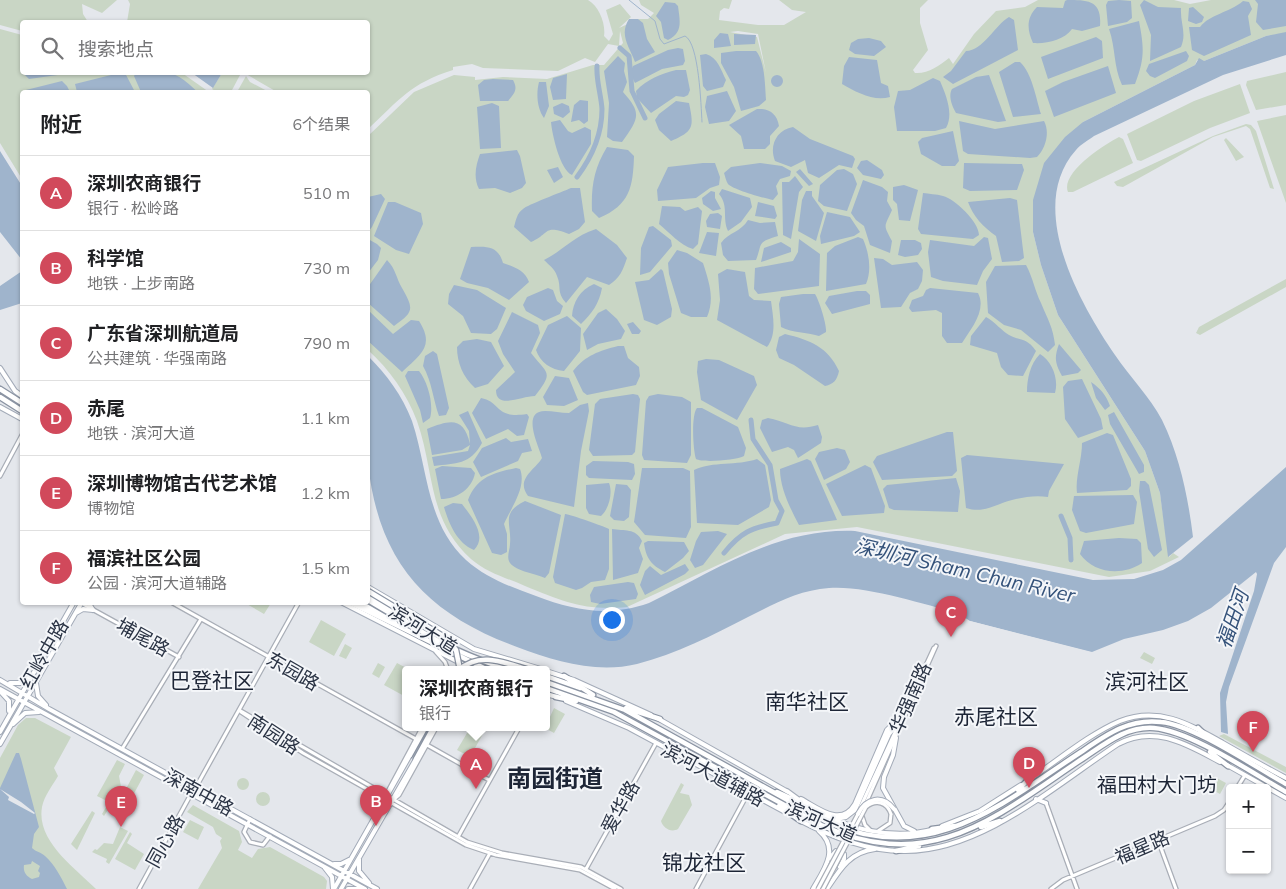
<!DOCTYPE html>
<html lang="zh">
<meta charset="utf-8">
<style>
body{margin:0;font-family:Mulish,"Noto Sans SC",sans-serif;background:#f2f2f2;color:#202124}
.controls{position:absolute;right:15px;bottom:15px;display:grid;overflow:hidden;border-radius:5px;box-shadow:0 1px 4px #0004}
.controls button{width:45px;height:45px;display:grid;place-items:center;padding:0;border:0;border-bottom:1px solid #e0e0e0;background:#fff;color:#202124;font:25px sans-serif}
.you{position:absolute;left:611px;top:619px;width:18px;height:18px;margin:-12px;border:4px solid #fff;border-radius:50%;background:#1a73e8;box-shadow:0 0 0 8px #1a73e833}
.badge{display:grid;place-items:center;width:32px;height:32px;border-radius:50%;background:#d1495b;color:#fff;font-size:16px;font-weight:700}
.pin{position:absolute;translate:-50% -41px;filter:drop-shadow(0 1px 2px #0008)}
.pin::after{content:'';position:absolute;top:26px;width:18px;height:15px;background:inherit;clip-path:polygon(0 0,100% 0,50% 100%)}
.popup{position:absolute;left:402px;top:666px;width:148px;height:65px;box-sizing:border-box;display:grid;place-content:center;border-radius:5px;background:#fff;filter:drop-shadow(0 1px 4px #0005);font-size:16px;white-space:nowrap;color:#757577}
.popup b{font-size:19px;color:#202124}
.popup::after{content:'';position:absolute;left:50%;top:100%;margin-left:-10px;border:10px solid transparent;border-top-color:#fff}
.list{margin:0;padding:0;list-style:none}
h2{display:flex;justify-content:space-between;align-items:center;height:65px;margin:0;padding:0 20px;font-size:21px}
h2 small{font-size:16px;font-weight:400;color:#757577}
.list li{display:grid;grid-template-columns:32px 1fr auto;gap:15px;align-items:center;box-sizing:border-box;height:75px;padding:0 20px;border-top:1px solid #e0e0e0}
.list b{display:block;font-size:19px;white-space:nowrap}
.list p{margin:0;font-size:16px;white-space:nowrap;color:#757577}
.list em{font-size:16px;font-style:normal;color:#757577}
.icon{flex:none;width:28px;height:28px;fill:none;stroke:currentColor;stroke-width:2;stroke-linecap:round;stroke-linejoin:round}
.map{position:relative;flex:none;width:1286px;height:889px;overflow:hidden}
.search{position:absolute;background:#fff;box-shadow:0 1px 4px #0004;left:20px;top:20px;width:350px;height:55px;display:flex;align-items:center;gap:12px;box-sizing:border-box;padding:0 18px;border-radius:5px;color:#757577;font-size:19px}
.panel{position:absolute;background:#fff;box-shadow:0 1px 4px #0004;left:20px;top:90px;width:350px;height:515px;border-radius:5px}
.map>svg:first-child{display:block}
.green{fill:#c9d6c5;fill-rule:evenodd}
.water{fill:#9fb4cc;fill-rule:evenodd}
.pier{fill:#e4e7ec}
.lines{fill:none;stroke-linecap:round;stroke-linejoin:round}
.stream{stroke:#9fb4cc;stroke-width:1}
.river{stroke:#9fb4cc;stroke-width:5}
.secondary-casing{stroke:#a9aeb7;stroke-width:5.5}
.primary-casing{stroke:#a3abb8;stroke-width:6}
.highway-casing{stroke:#8b94a3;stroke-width:7}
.secondary{stroke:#fff;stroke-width:3}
.primary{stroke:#fff;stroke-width:4}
.highway{stroke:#fff;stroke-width:4.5}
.secondary-bridge-casing{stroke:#a9aeb7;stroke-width:5.5;stroke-linecap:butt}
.primary-bridge-casing{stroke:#a3abb8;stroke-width:6;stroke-linecap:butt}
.highway-bridge-casing{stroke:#8b94a3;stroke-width:7;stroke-linecap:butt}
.secondary-bridge{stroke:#fff;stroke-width:3}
.primary-bridge{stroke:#fff;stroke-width:4}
.highway-bridge{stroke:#fff;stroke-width:4.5}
.labels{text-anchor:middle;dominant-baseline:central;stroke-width:4;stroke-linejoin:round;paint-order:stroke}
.street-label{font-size:19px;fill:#2b3445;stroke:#f4f6f9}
.water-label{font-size:20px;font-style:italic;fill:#34527a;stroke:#f4f6f9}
.neighbourhood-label{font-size:20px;fill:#1d2536;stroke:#f4f6f9}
.quarter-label{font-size:21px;fill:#1d2536;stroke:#f4f6f9}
.district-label{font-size:24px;font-weight:bold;fill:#1d2536;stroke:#f4f6f9}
</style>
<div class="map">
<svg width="1286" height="889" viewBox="0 0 1286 889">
<rect width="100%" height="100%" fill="#e4e7ec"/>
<path class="green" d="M0,0H117L102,13L82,4L83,14L88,22H22V31L0,25Z
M128,0H588C599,6 606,24 604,36L609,41L613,34L606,10L620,4L631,17L619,28L639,19H648L654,13L641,5L639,0H732L729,9L724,8L720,11L719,20L758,25H784L806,12L792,10L779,0H928L920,8V23L928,50L913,70L915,73C928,74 939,66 949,58L953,64L974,34L996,11L1025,7L1038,0H1174L1190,4L1211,0H1286V33L1266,36L1204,61L1197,60L1195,65L1083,122L1033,232L1041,265L1058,315L1145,451L1160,493L1169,557L1173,553L1179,557L1150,571L1109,577L857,527L785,534L627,607C585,611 564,602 525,586C507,578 487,573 471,559C427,519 435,472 417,421C407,394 389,369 368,350V136L414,92L454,75L475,77V80L503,77L547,79L593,65H604L623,43L620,31L619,46L608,44L595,62L585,58L558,71L483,68L472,64L453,67V70C411,83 399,100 368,129V92H277L246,74L240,75L231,92H217L212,89L222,73L368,72V22H127L130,4ZM738,31L758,34L766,73L757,37L730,32Z
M0,29L22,35V72L182,73L209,92H22V179L0,143Z
M1286,72V105L1256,110L1246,85L1247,81Z
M246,76L250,82L269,92H237Z
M1240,84L1250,113L1210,128L1141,161L1137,160L1127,134L1194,101Z
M1286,115V203L1257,121Z
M1246,124L1251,125L1256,131L1274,189L1270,188L1250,129L1246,126L1213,137L1123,187L1117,186L1114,182L1213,136Z
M1119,137L1123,139L1133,163L1073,192H1068C1060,173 1105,144 1119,137Z
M1226,138L1244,157L1236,161L1224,140Z
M1286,279V287L1200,335L1196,333L1199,327Z
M245,603H271L264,614Z
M321,620L346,634L334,656L309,642Z
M345,644L352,648L346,659L339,656Z
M1144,652L1155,658L1152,664L1140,658Z
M378,663L385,667L379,678L372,674Z
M397,663L410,670H406V697L384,685Z
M554,708L565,714L554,733L545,728Z
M26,718H35L71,737L54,768L58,776C53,785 44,796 42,807C36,841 75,868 96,889H0V758L18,725Z
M470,728H476L484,732L470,757L457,750Z
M1224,734L1286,767V773L1219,736Z
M117,760L125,764L119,776L122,792L114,806L111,805L104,816L102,814L109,802L97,796Z
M136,770L144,775L124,812L120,810L128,796L127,787Z
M1211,775L1226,783L1220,794L1205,786Z
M237 784a6 6 0 1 1 12 0a6 6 0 1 1-12 0Z
M681,783L684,785L680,793L689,795L692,805L678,829C671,833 663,828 661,821Z
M256 799a7 7 0 1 1 14 0a7 7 0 1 1-14 0Z
M193,805L239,831L242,842L238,850L252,858L258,849L270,847L324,877L327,881L326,889H198L222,848L220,841L222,838L216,834L213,827L187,812Z
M92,811L95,813L77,850L71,844Z
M190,820L204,827L198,840L183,832Z
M120,827L128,831L109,864L106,862L107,859L92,852L95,849L97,850L104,843L113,844Z
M130,832L132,834L127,843L144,854L135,870L115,859Z"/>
<path class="water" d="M1067,0C1088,0 1102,0 1100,26L1082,31L1072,29C1064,40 1047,44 1033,43C1027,30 1026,18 1037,7L1063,8L1065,1Z
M1119,0L1131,1L1132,18L1127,22L1108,26L1106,5L1108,1Z
M1144,0L1158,7L1181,8C1180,23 1187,33 1181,47L1150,61L1151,35L1140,5Z
M1255,0H1286V26L1263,30L1256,22L1258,4Z
M1243,1L1249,2L1252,9L1248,16L1251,35L1204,56L1192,50L1189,27H1200C1210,14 1229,13 1243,1Z
M665,2L675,3L678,6C680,22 683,32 668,40L664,38L661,22L656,16Z
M1193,7L1204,17L1202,22L1196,24L1188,21L1189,8Z
M1009,17L1014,20L1018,50L953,84L943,77L951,71L966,51C983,51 995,25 1009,17Z
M629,19H638L643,23L647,39L655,52L635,62C629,46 619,35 629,19Z
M1139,21C1144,48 1145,58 1135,84L1122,85C1113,65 1116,49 1109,29Z
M1286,32V55L1223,75L1094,136C1089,140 1081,144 1076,150C1025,207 1080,304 1115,355C1130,377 1150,397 1162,420C1180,457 1188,497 1193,537L1168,557L1160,493L1145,451L1058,315L1041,265L1033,232V200L1044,163L1065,137L1083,122L1195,65L1199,58L1204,61L1266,36Z
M720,33L728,34L731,46L714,48V40Z
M734,34L756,35L755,44L734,45Z
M1096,37L1102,41L1103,58L1048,79L1041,57Z
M869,38L881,41L886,47L874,56L855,54L849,50L851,43L858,39Z
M678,48L683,49L685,61L683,65L662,69L635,83L630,73L633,66L668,50Z
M736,51H756C765,61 765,86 766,100L759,106L741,111L734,87L721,63V53Z
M1186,51L1189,56L1187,61L1155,78L1150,76L1146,71L1149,64Z
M22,52V72L72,73L29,79L20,70Z
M706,54C718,58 721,70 726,80L723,87L707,91L703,86L700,55Z
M618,56L625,63L624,71L627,82L623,92C643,114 638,119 622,142L613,141L607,137L609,103L604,71Z
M849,57L877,60L881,83L888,86L890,97C874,102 856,92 842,84L844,66Z
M1015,62H1020C1032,73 1036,98 1041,114L1013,117L999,72Z
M1108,66L1116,93L1054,117L1045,91L1063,82Z
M676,70H686L690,90L688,95L684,97L676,96L651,113L637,98L636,91C647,79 661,74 676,70Z
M119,73H125L135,92H77L75,84Z
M136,73C171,72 172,68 198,92H141L134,76Z
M192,73H191H222L213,88Z
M567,74L566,99L553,100L550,87L553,78Z
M989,75L1006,121L998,122L956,113C952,106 948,96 952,89L976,77Z
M771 81a6 6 0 1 1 12 0a6 6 0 1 1-12 0Z
M933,78L940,81C946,95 954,114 946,128L935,131H897L894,107L898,91L910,90Z
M493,79L513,80C518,89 515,93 508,101H480L478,85L484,80Z
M62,81L67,86L70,92H26V90Z
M539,82H546L549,106L544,118C537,108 536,94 539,82Z
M727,91L736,111L729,121L709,124L705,107L707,96Z
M580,100L588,101V121L584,124L579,120L571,122L574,105Z
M676,101L689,103C694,127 694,131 671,141L659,130L655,120L659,114Z
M492,103L499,106L501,148L480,149L477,107Z
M562,103L569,106L570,112L563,118L554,114L553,107Z
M757,109C768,108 777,113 779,126L770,136V144L765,149H744L741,136L729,125Z
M560,120L568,131L572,133L585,127L591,130V144L572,175C560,170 552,134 551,122Z
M959,121L995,129L1044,121C1050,132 1046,148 1037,157L1030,158L968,154L963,151Z
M793,127L810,139L853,156L855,159L852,168L839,165L819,178L808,173L805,160L791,167L775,161C769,146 776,130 793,127Z
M953,131L959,161L955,166H942L921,154L918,142L922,138Z
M607,147L628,150L634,156C633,187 630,205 599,218L592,211C591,187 594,168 607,147Z
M517,150L520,156L526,183L522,188L510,193L495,188L479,189C473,177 476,165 480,154Z
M0,151L22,186V260L0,232Z
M867,160L882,170L884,175L881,179L863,175L857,168L861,161Z
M703,163H715L720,177L719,185L710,188L696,198L658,201L657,190L668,167Z
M760,163L782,166L791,171L790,176L780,179L776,186L778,194L773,200C763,198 734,190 728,184C726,181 725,176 724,173L731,167Z
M964,163L1022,164L1024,170L1017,190L970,191L963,188Z
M558,167L563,177L554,183L547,170Z
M800,169L813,184L809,186L796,172Z
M844,169L853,174L857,184L847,211L824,206L818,201L820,185L837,170Z
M795,176L803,187L799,192L791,239L783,235L782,182H789Z
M863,180L882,187L888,192L887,201L892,210C884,228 883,224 892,241L890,253L870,245L864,226L856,220L851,213Z
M904,185L918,190L910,221L899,220L897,204L893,200V187Z
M571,188H580L585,222L579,229L569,234C543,224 550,234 531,242L514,227C516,220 517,213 523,209C527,205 562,192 571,188Z
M722,189L750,198L752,207L741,222L728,231C722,218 729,206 719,194Z
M711,191L715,192V198L721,209L713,211L703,204L702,198Z
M806,191H812V196L824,213L816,241L798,231L802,200Z
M923,193C929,194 936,194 943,196C955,199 979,222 979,235L973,239L921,234L918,229Z
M381,194L385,199L372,227L368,232V197Z
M1010,198L1017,200L1024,258L1019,261L1002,262L996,236C983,227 973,216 968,202Z
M388,202H395L421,213L423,224L409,254L396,250L374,236Z
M758,202L774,206L777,216L775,219L755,216Z
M662,206L680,207L685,211L698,207L702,211L698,244L693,249C680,245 670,233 659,224Z
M827,212L850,217L860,232L854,236L821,244L820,236Z
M718,213L722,216L720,229L707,227L706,221L710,214Z
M748,220L760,223L775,222L778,236C756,243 763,242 756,260L728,261L723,255L721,243C729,232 741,232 748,220Z
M653,226L671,240L672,246L650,272L640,275L641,248L649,227Z
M596,229L617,245L627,258C623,270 620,278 609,285L587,277L566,303C556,291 562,288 557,276C555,269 549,265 544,260C564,250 572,237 596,229Z
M707,232L719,233L716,256L699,253Z
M858,237L863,239C869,253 872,270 866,284L826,291L827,253L835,246Z
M984,237L988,238L992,259L983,271L977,285L943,281L931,277L928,252L930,240L974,246Z
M368,239L377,244L381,248L378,260L368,273Z
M799,239L820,254L819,286L758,294L754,289L755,268L793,261L798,252Z
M901,240H915L921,243L922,249L918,255L905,257L898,255Z
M781,242L791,248V252L761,262L764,248Z
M471,247C488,246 498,246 503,263C514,267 525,270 529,282L509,300L488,288L467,283L460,279Z
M677,250L687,253L703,263C709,282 715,298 707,317H691L681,313L669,274L668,263Z
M874,258L883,259L892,265L917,262L923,270L922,281L918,289L910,293L901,307L881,308Z
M387,260C396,269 396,278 402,288C414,309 414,312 394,326L368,303V287Z
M1026,265C1033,278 1035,291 1041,303C1048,320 1053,327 1055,345L1048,352L1021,330L1004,325L988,313L986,282L995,266Z
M661,269L663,271L672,309L671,317L657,325L644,320L635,282L649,280Z
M727,269L745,272L749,296L754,300L771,301C773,317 777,334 767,347L717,320L720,300L718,274Z
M22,271V303L0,310V286Z
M594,284L602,288C599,304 592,313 581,324L572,316C573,302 580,290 594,284Z
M454,285L477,290L506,308L497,329L491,334L471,333L463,316L448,304L449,294Z
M548,288L553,290L557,301L563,306L560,314L544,321L526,311L523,305L527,297Z
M930,288L978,293C987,310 971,329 962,343H947L942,336V313L936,310L912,312L909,308L912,300L923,296L926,290Z
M857,291H866L870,295V304L832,314L825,303L829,296Z
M803,294H815C819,300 827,325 826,332L819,336C806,332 793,333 781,327L779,304L781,297Z
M606,309L617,319L625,331L621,339L598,344L587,350L583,334L598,313Z
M368,310L393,334L411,320L419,321C435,346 421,354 402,372L368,341Z
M512,312L538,325L540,333L531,353C548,375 554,371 535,396C521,396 496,410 496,390L515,372L503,354L498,341Z
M567,316L581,328L580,351L564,371C551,370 540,362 536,350L548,325Z
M986,317C995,322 1002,331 1009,335C1022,342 1026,337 1036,351L1023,376L1008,375L1001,367L997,353L970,345L971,336Z
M633,322L641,331L639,334H632L627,324Z
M785,334C810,340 828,347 839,371C837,380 834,384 825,386L794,365L779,358L776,350L779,337Z
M477,339L491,342L504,366L488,384L475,388C463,377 457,363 457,347L463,341Z
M1059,344L1081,370L1078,373L1062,376C1055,363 1054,358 1059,344Z
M618,346H624L628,358L639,367L640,376L636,385L587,395L583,392L573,371C586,355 599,351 618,346Z
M433,351L437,354L449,408L446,415L439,416C433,399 432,382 423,366L425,356Z
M1040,354C1052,361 1059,379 1055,393L1027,392C1027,379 1030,364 1040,354Z
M368,356C387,375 402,395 412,421C428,469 426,523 466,560C486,578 511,587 536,596C575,611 609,617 649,603C716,570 777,528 855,531L1093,580L1134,579L1163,570L1181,560L1286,467V547L1274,563L1229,687L1226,702L1228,734L1221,732L1220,693L1254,591L1257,574L1256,572L1211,608L1188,621L1163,630L1124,639L1092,652L970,621L958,613C923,604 864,585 829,588C799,590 774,604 748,617C713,635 676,654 637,664C596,674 555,661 517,647C425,613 379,562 368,464C364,431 368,390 368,356Z
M706,359L719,360L754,376L757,385L737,420L701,400L697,372L698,361Z
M408,371H419C428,382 434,405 430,418L423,423L420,410L405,376Z
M555,376L569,378L578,400L564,406L547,405L543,397Z
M1082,379L1101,419L1103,429L1078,438L1065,419L1063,387L1068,381Z
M1091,382C1101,389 1106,395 1110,406L1105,410L1096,398Z
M633,394L638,395L640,399L635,452L632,455L593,456L589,450L595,404L600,399Z
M658,394L682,397L691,402V455L687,463L644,460L642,455L646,401L649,396Z
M481,398C502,402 494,419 527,414L529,417L524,435L517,436L508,429L486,439L472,413Z
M588,403L589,411L581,451L574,507L528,496C515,479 536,469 542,458C540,448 520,411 545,411C553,411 561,413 569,413L580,405Z
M697,408H702L738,427L746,448L744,456C737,460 703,463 696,459C693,450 691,415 697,408Z
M468,411L482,443C470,465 456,463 434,466L432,457L468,451L470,445L462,450L432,455L427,429C451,419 464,417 470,444L469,431L459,415Z
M1114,412L1144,465V472L1139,474L1110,424L1108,415Z
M768,418C789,422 796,432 818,425L822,437L821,443L798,458L794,450L788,447L772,452L760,428L762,420Z
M947,432H953L957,471L952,476L882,480L873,462L877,456Z
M1107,433L1113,435L1131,479V486L1127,490L1077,493C1075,477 1082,460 1082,443Z
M506,438L511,442L528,439L532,451L522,453L518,461L481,477L473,462L482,448Z
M837,448L845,450L850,462L846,469L824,480L815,459L819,452Z
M967,455L1064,464L1049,491L1048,497C1036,495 1024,497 1012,500C996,504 984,514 966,508L961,458Z
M757,459L765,465L771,500L769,507L738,525L697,523L694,470C713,461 737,466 757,459Z
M807,459L811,461L837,520L799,525C790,508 780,488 780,469Z
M593,461L628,462L634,464L635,474L632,480L589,478L586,475V466Z
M865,465L871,468L885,506L884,513L842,516L826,484Z
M442,466L471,468L475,473C472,489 457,499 441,499L435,469Z
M516,468L520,469C527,487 511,508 504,524L507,534V552L501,555L492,553L468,500C477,477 493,473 516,468Z
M642,468H683L690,471L691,527L686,538L645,535L634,522Z
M956,478L960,491L958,512L894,510L889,508L883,489L887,485Z
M1140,481H1145L1149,485L1162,550L1154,557L1148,549L1139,491Z
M609,483C613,493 609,509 601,516L589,514L586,508V485Z
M616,484L627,485L631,490L629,517L624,521L614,520L610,516Z
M1133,495L1137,502L1134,524L1086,533L1080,531L1072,510L1074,496Z
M525,501L561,515L549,573L545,578C536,574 516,571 510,563C506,557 510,550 510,544C512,524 500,513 525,501Z
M453,503L462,504C471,516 488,536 474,550C457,543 449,524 444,507Z
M565,514C572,515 603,526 609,529V569L605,580L591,582L582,588L576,590L555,583L553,577Z
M612,529C624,531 636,528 642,541L639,548L643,559L638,573L613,580Z
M718,531L727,534L703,565L695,568L690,560L696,541L701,532Z
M1119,538L1137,539L1141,543L1142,563C1123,576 1094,574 1080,554L1084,541Z
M648,541L684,542L689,551L683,558L665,572C651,565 646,558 644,543Z
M685,564L689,570L685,574L645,595L640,585L645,571L650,566L661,575Z
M628,582L634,583L638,594L636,599L600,604L591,602L590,595L594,587Z
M16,753H19L21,759L39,827L34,834L32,848C36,852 41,852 45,856C55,865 61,877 67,889H0V788ZM32,861L40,866L38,871L40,873L39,877L32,879C26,876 23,872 24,865L31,864Z"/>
<path class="pier" d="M970,621L1090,652L1089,654L970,624Z
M0,789L21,802L35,813L34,814L8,800L9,797Z"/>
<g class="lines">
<path class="stream" d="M629,0L655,21L660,39L664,44L685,36C699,43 701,105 702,122"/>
<path class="river" d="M620,48L629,56L632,91L645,118
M577,177C592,157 602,135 602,109C601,94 596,81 597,66
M1061,516L1070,538L1071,560
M724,553C741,532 751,528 777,523L782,511L776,500L770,465L753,439L751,420"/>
<g class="secondary-casing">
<path id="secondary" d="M0,476L22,435
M171,602L416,739
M81,603L179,657
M436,652L445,662L448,670
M239,710L467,842L502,853L581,867L621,889
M241,712L303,753L466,845L496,855L580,870L615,889
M427,745L489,780
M122,749L201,619
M1237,788L1245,775
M195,789L299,602
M386,795L422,728
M393,800L399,795L436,728
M866,803L936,646
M1046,803L1077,889
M860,808L934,648
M862,816L865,825L870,830
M250,819L244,832L250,842L263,845L270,836
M878,831L890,823L891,814
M458,837L519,728
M1158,840L1176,889
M586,869L656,743
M139,889L191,794
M470,889L490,853
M696,889L748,793
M1051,889L1063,880L1215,816L1224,810L1230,801"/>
</g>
<g class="primary-casing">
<path id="primary" d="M0,368L15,391L22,396
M0,407L22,419
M368,587L474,649L544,670
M88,602L93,610
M341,602L474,670
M76,613L83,609L93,610
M546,671L574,680L651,715
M0,680L49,709L377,889
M10,683H21L30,677
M36,683L38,696L46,705
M0,689L365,889
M0,691L9,701V711
M546,694L557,697
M566,701L629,728L787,813
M657,718L788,792
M13,724L25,713L39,712
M0,732L74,602
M896,738L893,755L884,777L883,788L904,826L914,831
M0,744L82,602
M1227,765L1286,798
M1027,781C1056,762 1089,734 1120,721C1159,706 1189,724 1223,743C1244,755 1265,767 1286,778
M787,791L802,802
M801,799C818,808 841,828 855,804L887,730L894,723L900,721
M1036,799L1046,803
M808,806C844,829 893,841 935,829
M836,819L846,817L855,810L889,734L899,722
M799,820C832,837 867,851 904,851C981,852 1057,784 1118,744C1155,724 1188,745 1220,762
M942,826L980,811L1021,785
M830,858L836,851L844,854V859L840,867
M359,859V871L369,883
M334,864H341L351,859
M325,868L332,877L333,889
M334,889L410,755
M341,889L416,759
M348,889H360
M813,889C824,870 840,849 819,831
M827,889C840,869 850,852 875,849"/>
</g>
<g class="highway-casing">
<path id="highway" d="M0,389L22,403
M0,397L22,411
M368,596C384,605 398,616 413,626C443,646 475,659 509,670
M368,600L400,619
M349,602L488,670
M359,602L395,623
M546,676L580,688
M564,676L593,695
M546,682L625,710L829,823C931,866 1000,805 1081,752C1106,735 1129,718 1161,722C1194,725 1255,767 1286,784
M546,688L614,712L821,825C933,876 996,816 1085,757C1106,743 1127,726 1154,728C1191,731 1252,773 1286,792
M556,697L576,701
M626,708L660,719
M1198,728L1209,739
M1210,752L1228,766
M410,755L425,728
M416,759L433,728
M1018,790L1029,779
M777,792L810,807
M779,806L801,821
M981,827L1000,821
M932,829L955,826
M896,851L919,846"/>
</g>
<use href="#secondary" class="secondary"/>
<use href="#primary" class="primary"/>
<use href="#highway" class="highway"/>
<g class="secondary-bridge-casing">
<path id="secondary-bridge" d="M818,889L858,814
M823,889L866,807C876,799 887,802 891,814"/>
</g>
<g class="primary-bridge-casing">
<path id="primary-bridge" d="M858,814C866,798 882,794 894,809"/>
</g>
<g class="highway-bridge-casing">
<path id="highway-bridge" d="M368,591L446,638L456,650L460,670
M459,670C480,651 505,663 529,670"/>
</g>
<use href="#secondary-bridge" class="secondary-bridge"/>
<use href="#primary-bridge" class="primary-bridge"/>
<use href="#highway-bridge" class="highway-bridge"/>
</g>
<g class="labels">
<g class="street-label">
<text transform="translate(423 629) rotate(32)">滨河大道</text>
<text transform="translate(143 637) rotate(29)">埔尾路</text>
<text transform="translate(44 654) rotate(-60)">红岭中路</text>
<text transform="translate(293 671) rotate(30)">东园路</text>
<text transform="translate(910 698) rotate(-66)">华强南路</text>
<text transform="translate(274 734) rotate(33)">南园路</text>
<text transform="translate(713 774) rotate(28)">滨河大道辅路</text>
<text transform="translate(199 792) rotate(29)">深南中路</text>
<text transform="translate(620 807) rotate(-61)">爱华路</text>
<text transform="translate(821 821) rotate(24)">滨河大道</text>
<text transform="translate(165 841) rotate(-61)">同心路</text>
<text transform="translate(1142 847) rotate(-23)">福星路</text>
</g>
<g class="water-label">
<text transform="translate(965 570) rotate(13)">深圳河 Sham Chun River</text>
<text transform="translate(1232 619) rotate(-71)">福田河</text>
</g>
<g class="neighbourhood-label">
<text x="1157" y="784">福田村大门坊</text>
</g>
<g class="quarter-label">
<text x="212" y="680">巴登社区</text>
<text x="1147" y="681">滨河社区</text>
<text x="807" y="701">南华社区</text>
<text x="996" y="716">赤尾社区</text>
<text x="704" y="862">锦龙社区</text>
</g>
<g class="district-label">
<text x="555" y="778">南园街道</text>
</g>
</g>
</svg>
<div class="controls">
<button>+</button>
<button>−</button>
</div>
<div class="you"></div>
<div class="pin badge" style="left:476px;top:789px">A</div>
<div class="popup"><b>深圳农商银行</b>银行</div>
<div class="pin badge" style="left:376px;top:826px">B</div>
<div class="pin badge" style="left:951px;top:637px">C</div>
<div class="pin badge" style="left:1029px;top:788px">D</div>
<div class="pin badge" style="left:121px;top:827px">E</div>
<div class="pin badge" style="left:1253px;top:752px">F</div>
<div class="search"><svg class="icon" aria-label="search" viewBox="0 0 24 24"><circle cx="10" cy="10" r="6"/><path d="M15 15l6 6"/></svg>搜索地点</div>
<section class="panel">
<h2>附近<small>6个结果</small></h2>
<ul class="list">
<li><span class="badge">A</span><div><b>深圳农商银行</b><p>银行 · 松岭路</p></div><em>510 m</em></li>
<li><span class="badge">B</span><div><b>科学馆</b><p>地铁 · 上步南路</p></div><em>730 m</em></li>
<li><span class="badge">C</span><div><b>广东省深圳航道局</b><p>公共建筑 · 华强南路</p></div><em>790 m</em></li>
<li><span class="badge">D</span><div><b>赤尾</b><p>地铁 · 滨河大道</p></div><em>1.1 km</em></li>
<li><span class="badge">E</span><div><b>深圳博物馆古代艺术馆</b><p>博物馆</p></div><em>1.2 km</em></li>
<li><span class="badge">F</span><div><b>福滨社区公园</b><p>公园 · 滨河大道辅路</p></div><em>1.5 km</em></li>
</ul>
</section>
</div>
